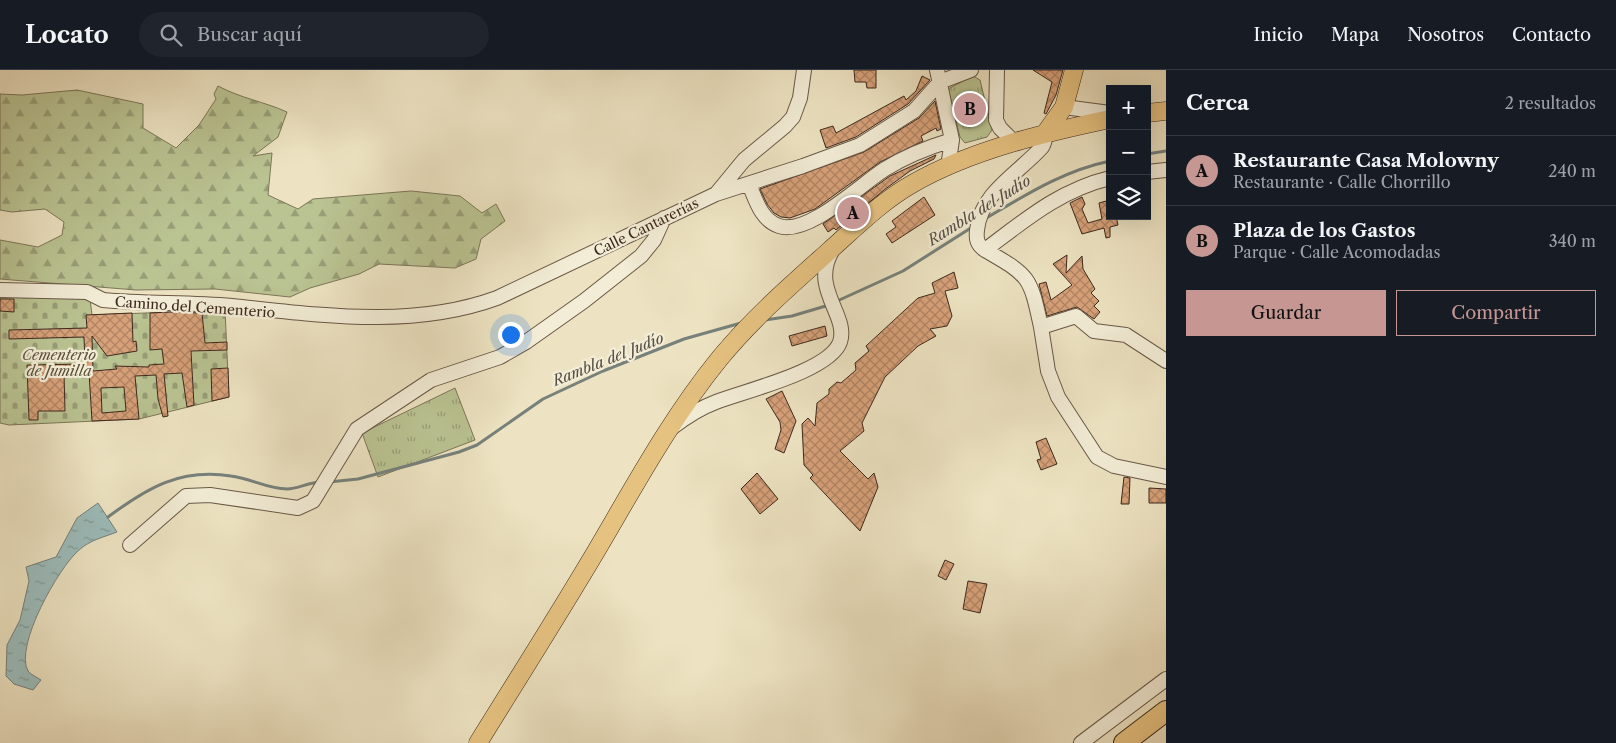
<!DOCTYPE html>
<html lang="es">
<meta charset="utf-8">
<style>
body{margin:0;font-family:"Libre Caslon Text",serif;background:#20242c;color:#f1f3f6}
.controls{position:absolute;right:15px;top:15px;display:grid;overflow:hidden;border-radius:0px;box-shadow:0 5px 20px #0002}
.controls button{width:45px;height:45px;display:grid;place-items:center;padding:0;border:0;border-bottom:1px solid #363941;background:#171b24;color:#f1f3f6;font:25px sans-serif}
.you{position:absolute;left:510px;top:264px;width:18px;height:18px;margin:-12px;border:4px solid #fff;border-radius:50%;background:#1a73e8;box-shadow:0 0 0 8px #1a73e833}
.badge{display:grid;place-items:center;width:32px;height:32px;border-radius:50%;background:#c59692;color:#111;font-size:16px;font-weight:700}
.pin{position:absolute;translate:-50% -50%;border:2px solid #fff;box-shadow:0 1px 5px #0006}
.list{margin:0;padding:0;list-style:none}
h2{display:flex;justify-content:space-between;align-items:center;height:65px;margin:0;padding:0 20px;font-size:21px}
h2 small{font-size:16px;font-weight:400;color:#9ea1a6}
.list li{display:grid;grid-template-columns:32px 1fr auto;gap:15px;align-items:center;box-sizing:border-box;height:70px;padding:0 20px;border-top:1px solid #363941}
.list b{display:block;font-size:19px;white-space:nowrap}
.list p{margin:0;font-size:16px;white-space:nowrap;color:#9ea1a6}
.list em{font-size:16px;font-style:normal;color:#9ea1a6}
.actions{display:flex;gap:10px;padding:15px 20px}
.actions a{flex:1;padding:11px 0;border:1px solid #c59692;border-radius:0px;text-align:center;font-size:18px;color:#c59692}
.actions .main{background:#c59692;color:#111}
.icon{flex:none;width:28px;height:28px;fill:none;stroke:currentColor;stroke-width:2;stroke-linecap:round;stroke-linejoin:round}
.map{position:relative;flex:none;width:1166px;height:673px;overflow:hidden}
header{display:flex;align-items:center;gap:30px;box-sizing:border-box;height:70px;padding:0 25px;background:#171b24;border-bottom:1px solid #363941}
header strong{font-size:24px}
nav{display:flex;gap:28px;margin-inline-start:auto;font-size:18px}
.search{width:350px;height:45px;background:#20242c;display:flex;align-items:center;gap:12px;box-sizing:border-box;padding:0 18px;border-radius:28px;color:#9ea1a6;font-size:19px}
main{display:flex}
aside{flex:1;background:#171b24}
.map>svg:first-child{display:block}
.forest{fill:url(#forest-firs);stroke:#7c7658}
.cemetery{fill:url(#cemetery-stones);stroke:#7c7658}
.park{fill:url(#park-tufts);stroke:#7c7658}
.water{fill:url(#water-ripples);stroke:#76817c}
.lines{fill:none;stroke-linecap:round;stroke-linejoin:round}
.stream{stroke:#76817c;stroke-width:3}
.building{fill:url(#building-cross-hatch);stroke:#3d291e;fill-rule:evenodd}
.minor-casing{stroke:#695847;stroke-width:16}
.major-casing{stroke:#3d291e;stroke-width:19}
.highway-casing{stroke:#3d291e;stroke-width:22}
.minor{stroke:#f3edd7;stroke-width:14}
.major{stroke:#e6c281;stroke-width:18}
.highway{stroke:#e6c281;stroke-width:20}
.labels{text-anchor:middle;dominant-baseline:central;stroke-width:4.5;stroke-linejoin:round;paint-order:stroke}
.street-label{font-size:14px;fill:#3d291e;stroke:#f3edd7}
.park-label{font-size:14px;font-style:italic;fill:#5c503b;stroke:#f3edd7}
.water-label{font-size:15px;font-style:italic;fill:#554e45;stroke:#f3edd7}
</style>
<header>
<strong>Locato</strong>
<div class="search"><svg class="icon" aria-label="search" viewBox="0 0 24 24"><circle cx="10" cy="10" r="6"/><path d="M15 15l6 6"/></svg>Buscar aquí</div>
<nav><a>Inicio</a><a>Mapa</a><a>Nosotros</a><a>Contacto</a></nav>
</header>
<main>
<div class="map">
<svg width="1166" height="673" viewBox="0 0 1166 673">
<defs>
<pattern id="forest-firs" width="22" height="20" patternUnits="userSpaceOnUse" patternTransform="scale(1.25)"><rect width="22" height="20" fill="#bac392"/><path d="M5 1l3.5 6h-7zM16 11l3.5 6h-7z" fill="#989e77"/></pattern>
<pattern id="cemetery-stones" width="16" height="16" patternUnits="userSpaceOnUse" patternTransform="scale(1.25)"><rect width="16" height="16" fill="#bac392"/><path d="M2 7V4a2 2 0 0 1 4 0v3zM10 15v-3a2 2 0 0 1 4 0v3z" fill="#989e77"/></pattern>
<pattern id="park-tufts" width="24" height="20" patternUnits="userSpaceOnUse" patternTransform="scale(1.25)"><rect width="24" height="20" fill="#bac392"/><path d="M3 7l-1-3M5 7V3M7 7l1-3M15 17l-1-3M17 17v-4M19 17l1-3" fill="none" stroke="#989e77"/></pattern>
<pattern id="water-ripples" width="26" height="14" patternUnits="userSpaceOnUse" patternTransform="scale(1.25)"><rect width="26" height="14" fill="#9cbcbb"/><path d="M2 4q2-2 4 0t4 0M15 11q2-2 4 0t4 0" fill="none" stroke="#809997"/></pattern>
<pattern id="building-cross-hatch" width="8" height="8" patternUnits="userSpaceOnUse" patternTransform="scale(1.25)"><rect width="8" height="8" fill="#d7a179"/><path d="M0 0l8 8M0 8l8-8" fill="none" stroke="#b08363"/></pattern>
</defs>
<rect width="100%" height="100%" fill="#ede3c2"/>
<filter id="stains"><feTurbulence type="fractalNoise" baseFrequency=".004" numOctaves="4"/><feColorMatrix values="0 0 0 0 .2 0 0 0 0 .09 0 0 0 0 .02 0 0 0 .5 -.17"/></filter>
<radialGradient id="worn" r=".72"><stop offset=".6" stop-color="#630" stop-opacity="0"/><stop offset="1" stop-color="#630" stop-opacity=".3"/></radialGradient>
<path class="forest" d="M218,16C240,28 265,32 287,42L278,67L253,86L272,83L268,125L298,139L313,129L411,121L460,126L482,143L496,134L505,151L481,169L476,189L455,198L379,194L359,204L310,218L290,227L215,219L136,220L0,209V170L38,177L62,165L64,152L45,139L12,142L0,140V24L22,25L77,20L143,34V58L176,78L199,55L216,29L214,24Z"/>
<path class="cemetery" d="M0,226L90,229L92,245L225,240L229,327L139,349L9,355L0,353Z"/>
<path class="park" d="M973,6L980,10L992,60L987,67L965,73L960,67L948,19Z
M455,318L475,370L378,407L362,363Z"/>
<path class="water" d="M98,433L117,462C104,467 90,470 79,480C59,497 14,576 28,601C31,605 37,607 41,610L33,620L14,614L6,606L7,575L20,550L29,511L26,497L56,487L77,448Z"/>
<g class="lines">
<path class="stream" d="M1147,84L1166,81
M983,150C1024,126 1062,101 1110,91
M835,232L903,201L974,156
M765,250L792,246L829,235
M329,412L358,409L459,382L477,375L543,329L603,301L684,269L741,253
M108,447C147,418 180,398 231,406C249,408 268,419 287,419C298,419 309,412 321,412"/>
</g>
<path class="building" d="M854,0H876V18H867L866,12H855Z
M1033,0H1063L1056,25L1046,44L1044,43L1052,12Z
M922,6L930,10L908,34L856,67L826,78L820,60L833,56L836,63L904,26L906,30L916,21Z
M935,31L941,59L937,61L936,58L921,66L923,71L880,92L815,139L790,148L781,147L774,143L767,134L760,119L864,82L919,48Z
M936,85L934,89L910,101L884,120L836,160L834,158L828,162L823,154L890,106Z
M924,127L935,145L892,173L886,164L896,157L892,151Z
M1082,127L1085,134L1082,139L1088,153L1102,149L1099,133L1110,130V146H1116L1118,155L1110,157V167L1106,168L1104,158L1082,164L1070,133Z
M1067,185L1066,203L1082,186L1083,199L1095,219L1091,223L1099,231L1094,236L1100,242L1094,249L1077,237L1047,246L1039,214L1046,212L1051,230L1072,215L1053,194Z
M954,202L958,218L945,221L952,246L947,256L930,259L936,266L918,276L885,307L862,353L864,361L840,381L868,409L874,403L878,417L860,461L810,408L813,405L804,395L802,354L808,348L815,356L817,333L829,324V319L837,312L841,313L856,300L855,293L869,281L866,276L918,228L935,223L932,213Z
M0,229H14V242L0,241Z
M170,242L202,243L205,273L227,272V280L191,281L194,335L187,337L182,303L164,304L168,346L163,347L158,329L156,305L135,306L139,349L92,351L89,303L64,304L65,341H38V350H29L27,295L85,294L84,267L9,269V260L87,258L86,245L132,243L133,272L136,271L137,281L107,286L92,266L93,301L117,299L115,296L149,297V295L164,294L162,279L150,280V243ZM124,317L126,341L102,343L101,318Z
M825,256L827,266L792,276L789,266Z
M228,298L229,327L212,331L211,299Z
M782,321L796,351L784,383L775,379L781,360L780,352L766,329Z
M1046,368L1057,394L1041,400L1037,390L1041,389L1036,372Z
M757,403L778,429L760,444L741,419Z
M1124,407L1130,408L1129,434H1121Z
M1149,418L1166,419V433H1149Z
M945,490L954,494L946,510L938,506Z
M968,511L987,514L980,543L963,539Z"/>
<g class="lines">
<g class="minor-casing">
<path id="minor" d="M937,0L952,70L948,97
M997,0L996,50L1000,58L1015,73
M1064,37L1110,43
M1046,62C1045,68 1045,73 1042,77C1019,103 981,122 977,160C976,169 977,175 985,180C1025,150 1060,120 1110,108
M1147,102L1166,100
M749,114C756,130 761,150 779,156C808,166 861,114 885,99C906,86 929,77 952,70
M716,124L744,90L785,56L793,47L800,28L804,0
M985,180C1030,206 1030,206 1041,257
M0,220L87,222L103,230C146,234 189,232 232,236C320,245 412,259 497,228L716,124L803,96L860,75L914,41L940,12L971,0
M1166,291L1126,265L1094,261L1076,246L1041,257L1048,301L1058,327L1097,387L1114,396L1166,407
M673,357C686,347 700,338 716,332C744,321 830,301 840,272C849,245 810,219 832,181
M130,475L186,426L210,425L298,438L313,431L357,359L431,310L500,287L526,272L584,231L641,186L654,170L664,148
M1081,673L1166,609"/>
</g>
<g class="major-casing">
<path id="major" d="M1147,43L1166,41
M1046,62L1064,37L1074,0
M478,673C517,610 557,547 595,483C634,417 671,348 720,288C753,248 791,215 829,181C855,158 882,131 912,114C971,80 1044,63 1110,49"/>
</g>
<g class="highway-casing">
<path id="highway" d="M1124,673L1166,641"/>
</g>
<use href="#minor" class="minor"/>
<use href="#major" class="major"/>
<use href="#highway" class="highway"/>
</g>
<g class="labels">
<g class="street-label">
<text transform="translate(646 157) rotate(-26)">Calle Cantarerías</text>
<text transform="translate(195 237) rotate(4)">Camino del Cementerio</text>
</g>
<g class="park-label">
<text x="59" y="285">Cementerio<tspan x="59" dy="16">de Jumilla</tspan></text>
</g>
<g class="water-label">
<text transform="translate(979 140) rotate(-32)">Rambla del Judío</text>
<text transform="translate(608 289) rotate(-22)">Rambla del Judío</text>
</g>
</g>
<rect width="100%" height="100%" filter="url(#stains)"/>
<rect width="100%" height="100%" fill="url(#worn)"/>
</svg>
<div class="controls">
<button>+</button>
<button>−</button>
<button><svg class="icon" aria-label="layers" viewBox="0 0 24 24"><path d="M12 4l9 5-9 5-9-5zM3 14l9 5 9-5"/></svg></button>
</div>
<div class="you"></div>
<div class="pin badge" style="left:853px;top:143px">A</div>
<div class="pin badge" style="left:970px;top:39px">B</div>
</div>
<aside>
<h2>Cerca<small>2 resultados</small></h2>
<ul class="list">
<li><span class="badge">A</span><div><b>Restaurante Casa Molowny</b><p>Restaurante · Calle Chorrillo</p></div><em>240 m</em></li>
<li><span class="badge">B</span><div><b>Plaza de los Gastos</b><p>Parque · Calle Acomodadas</p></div><em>340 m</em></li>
</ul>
<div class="actions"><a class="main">Guardar</a><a>Compartir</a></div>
</aside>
</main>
